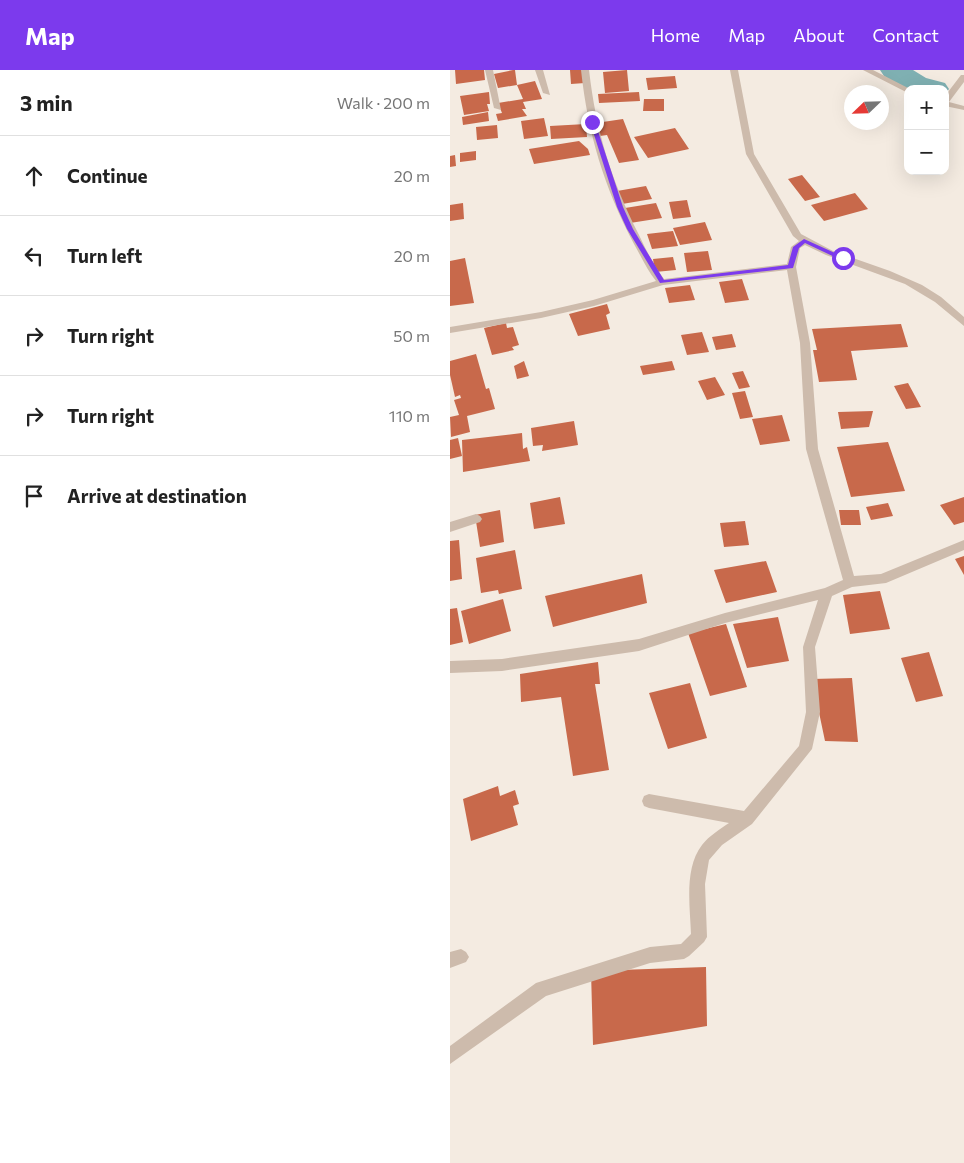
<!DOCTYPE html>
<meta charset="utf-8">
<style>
body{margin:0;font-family:Commissioner,sans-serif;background:#f6f6f6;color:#222}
.controls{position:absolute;right:15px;top:15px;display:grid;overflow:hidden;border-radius:10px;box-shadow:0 5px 20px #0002}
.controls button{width:45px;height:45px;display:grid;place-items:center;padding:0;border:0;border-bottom:1px solid #e0e0e0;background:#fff;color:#222;font:25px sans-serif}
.compass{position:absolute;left:394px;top:15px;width:45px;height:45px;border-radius:50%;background:#fff;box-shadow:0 5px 20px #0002;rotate:247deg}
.stop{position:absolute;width:15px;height:15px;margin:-11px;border:4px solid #7c3aed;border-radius:50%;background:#fff}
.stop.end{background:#7c3aed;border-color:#fff;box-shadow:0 1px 5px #0008}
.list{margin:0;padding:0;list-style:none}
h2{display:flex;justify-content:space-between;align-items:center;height:65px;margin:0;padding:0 20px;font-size:21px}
h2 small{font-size:16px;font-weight:400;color:#767676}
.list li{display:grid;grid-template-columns:32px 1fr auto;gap:15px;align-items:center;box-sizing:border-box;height:80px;padding:0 20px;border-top:1px solid #e0e0e0}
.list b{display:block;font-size:19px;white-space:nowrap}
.list em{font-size:16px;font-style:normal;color:#767676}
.icon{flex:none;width:28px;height:28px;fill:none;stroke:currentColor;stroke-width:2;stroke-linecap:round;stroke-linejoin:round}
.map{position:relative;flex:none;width:514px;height:1093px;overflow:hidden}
header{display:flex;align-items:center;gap:30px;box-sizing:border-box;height:70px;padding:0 25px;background:#7c3aed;color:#fff}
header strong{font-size:24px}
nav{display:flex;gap:28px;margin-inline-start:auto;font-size:18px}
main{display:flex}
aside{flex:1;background:#fff}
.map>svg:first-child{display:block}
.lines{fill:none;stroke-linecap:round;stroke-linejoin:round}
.river{fill:#7fb0b2;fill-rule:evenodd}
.building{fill:#c8694b}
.minor{fill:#cdbbac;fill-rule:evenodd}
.route{fill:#7c3aed}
</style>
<header>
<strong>Map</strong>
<nav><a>Home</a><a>Map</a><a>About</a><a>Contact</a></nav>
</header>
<main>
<aside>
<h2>3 min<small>Walk · 200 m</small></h2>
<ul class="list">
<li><svg class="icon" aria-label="ahead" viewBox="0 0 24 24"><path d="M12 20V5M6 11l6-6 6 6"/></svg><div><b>Continue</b></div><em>20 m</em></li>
<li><svg class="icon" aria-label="left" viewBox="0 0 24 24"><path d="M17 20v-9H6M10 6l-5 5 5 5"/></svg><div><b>Turn left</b></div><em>20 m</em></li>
<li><svg class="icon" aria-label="right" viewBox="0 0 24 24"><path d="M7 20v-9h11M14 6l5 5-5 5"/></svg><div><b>Turn right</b></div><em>50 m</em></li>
<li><svg class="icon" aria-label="right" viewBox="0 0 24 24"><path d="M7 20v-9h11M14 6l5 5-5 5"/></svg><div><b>Turn right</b></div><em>110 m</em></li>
<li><svg class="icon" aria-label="arrive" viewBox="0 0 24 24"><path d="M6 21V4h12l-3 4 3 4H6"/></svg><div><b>Arrive at destination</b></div></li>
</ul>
</aside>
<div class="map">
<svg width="514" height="1093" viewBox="0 0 514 1093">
<rect width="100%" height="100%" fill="#f4ebe1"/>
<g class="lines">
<path class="river" d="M430,0H463L476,8L495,13L499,19L495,24V19L456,20L434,6Z"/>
</g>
<path class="building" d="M5,0H34L35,10L6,14Z
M63,0H65L67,15L48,18L44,4Z
M120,0H134L135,13L121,14Z
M177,0L179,21L155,23L153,2Z
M225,6L227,18L198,20L196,8Z
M85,11L92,29L73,32L76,39H72L77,46L48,51L46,44L52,43L48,33L73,29L67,15Z
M39,22L40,34H37L39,41L14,45L10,26Z
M189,22L190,31L149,33L148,24Z
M194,29H214V41H193Z
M38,42L39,51L13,55L12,47Z
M94,48L98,66L74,69L71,51Z
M173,49L189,90L169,93L157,65L150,66L146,53Z
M136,54L137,67L101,69L100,56Z
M47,55L48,68L27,70L26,57Z
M225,58L239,79L198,88L184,67Z
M129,71L138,79L140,85L84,94L79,79Z
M26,81V90L10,92V83Z
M5,85L6,96L0,97V86Z
M352,105L370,127L355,131L338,109Z
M196,116L202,129L172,134L167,121Z
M405,123L418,139L374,151L361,135Z
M237,130L241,147L223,149L219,132Z
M13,133L14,149L0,151V135Z
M206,133L212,148L180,153L175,138Z
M255,152L262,170L230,175L223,158Z
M223,161L228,176L202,179L197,164Z
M258,181L262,200L237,202L234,183Z
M223,187L226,200L205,202L203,189Z
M15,188L24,233L0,236V191Z
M292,209L299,230L275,233L269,212Z
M240,215L245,230L219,233L215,218Z
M157,234L160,243L156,245L160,259L128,266L119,244Z
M56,253L57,258L63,257L69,275L62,277L64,280L42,285L34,258Z
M451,254L458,277L401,281L407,310L369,312L363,280H367L362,259Z
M252,262L259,282L237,285L231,265Z
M282,264L286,277L266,280L262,267Z
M26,284L36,319L39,318L45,339L17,346L20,362L1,367L0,347L9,345L4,330L11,328L10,325L5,327L0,305V291Z
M74,291L79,306L67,309L64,296Z
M222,291L225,300L193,305L190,296Z
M293,301L300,317L289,319L282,303Z
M265,307L275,325L257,330L248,311Z
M458,313L471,337L456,339L444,316Z
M295,321L303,347L290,349L282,323Z
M423,341L419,357L391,359L388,342Z
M332,345L340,371L310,375L302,349Z
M124,351L128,375L92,381L93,375L83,376L81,358Z
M72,363L73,379L77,377L80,391L13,402L12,370Z
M8,368L12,386L0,389V370Z
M438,372L455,421L401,427L387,377Z
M110,427L115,454L84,459L80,433Z
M514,427V452L504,455L490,435Z
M438,433L443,446L421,450L416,437Z
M50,440L54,472L30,477L25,445Z
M389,440H409L411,455H391Z
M295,451L299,475L274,477L270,453Z
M9,470L12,509L0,511V471Z
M65,480L72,519L49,524L48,520L31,523L26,488Z
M514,486V505L505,489Z
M316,491L327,522L276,533L264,500Z
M192,504L197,533L103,557L95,526Z
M430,521L440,559L400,564L393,525Z
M53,529L61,561L19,574L11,541Z
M7,538L13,572L0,575V539Z
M328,547L339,591L297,598L283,554Z
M276,554L297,617L260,626L238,563Z
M479,582L493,626L466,632L451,588Z
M148,592L150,614H145L159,700L123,706L111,627L71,632L70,604Z
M402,608L408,672L375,671L362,609Z
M240,613L257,668L218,679L199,623Z
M48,716L50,726L65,720L69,734L63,736L68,755L21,771L13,729Z
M256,897L257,956L143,975L141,901Z"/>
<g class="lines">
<path class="minor" d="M35,0H43L51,40L44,38Z
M85,0H93L100,25L93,23Z
M131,0H139C146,61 161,110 189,165C196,180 204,196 214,209L337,194L341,177L349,171L343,166L296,84L280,0H288L304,84L351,164L383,181L440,201L472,215L491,227L514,247V256L485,232L455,214L376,185L355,175L350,178L346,197L360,273L368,379L404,506L431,504L514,470V480L436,513L402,517L382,526L365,577L370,642L362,679L302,754L272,775L259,790L255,814L257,867L254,872L239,886L234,889L200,893L96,926L0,994V976L86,913L200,877L231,874L241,864C240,836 234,798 252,775C259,766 270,759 279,753L199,738L194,736L192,731L194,726L199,724L294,741L349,676L356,642L353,577L368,530L275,553L189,581L52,601L0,603V591L52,589L189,569L275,543L375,518L393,510L356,379L350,273L337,200L213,215L144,236L91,248L0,263V257L91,242L143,230L206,211C197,200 191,186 184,174C154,117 138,64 131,0Z
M413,0H423L460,19H458V23Z
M511,5H514V12L499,32L514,36V40L495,36V26Z
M26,444L30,446L32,449L30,452L0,462V452Z
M11,879L16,882L19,887L16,892L0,898V882Z"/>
</g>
<path class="route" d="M142,51L145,52L173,137L183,159L214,210L338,195L343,177L354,169L396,188L391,190L355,173L349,178L343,198L210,213L177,159L167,137L140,52Z"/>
</svg>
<div class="controls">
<button>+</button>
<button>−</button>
</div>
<svg class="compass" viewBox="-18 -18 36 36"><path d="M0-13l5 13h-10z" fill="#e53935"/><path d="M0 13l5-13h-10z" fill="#767676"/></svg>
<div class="stop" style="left:393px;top:188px"></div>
<div class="stop end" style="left:142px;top:52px"></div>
</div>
</main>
